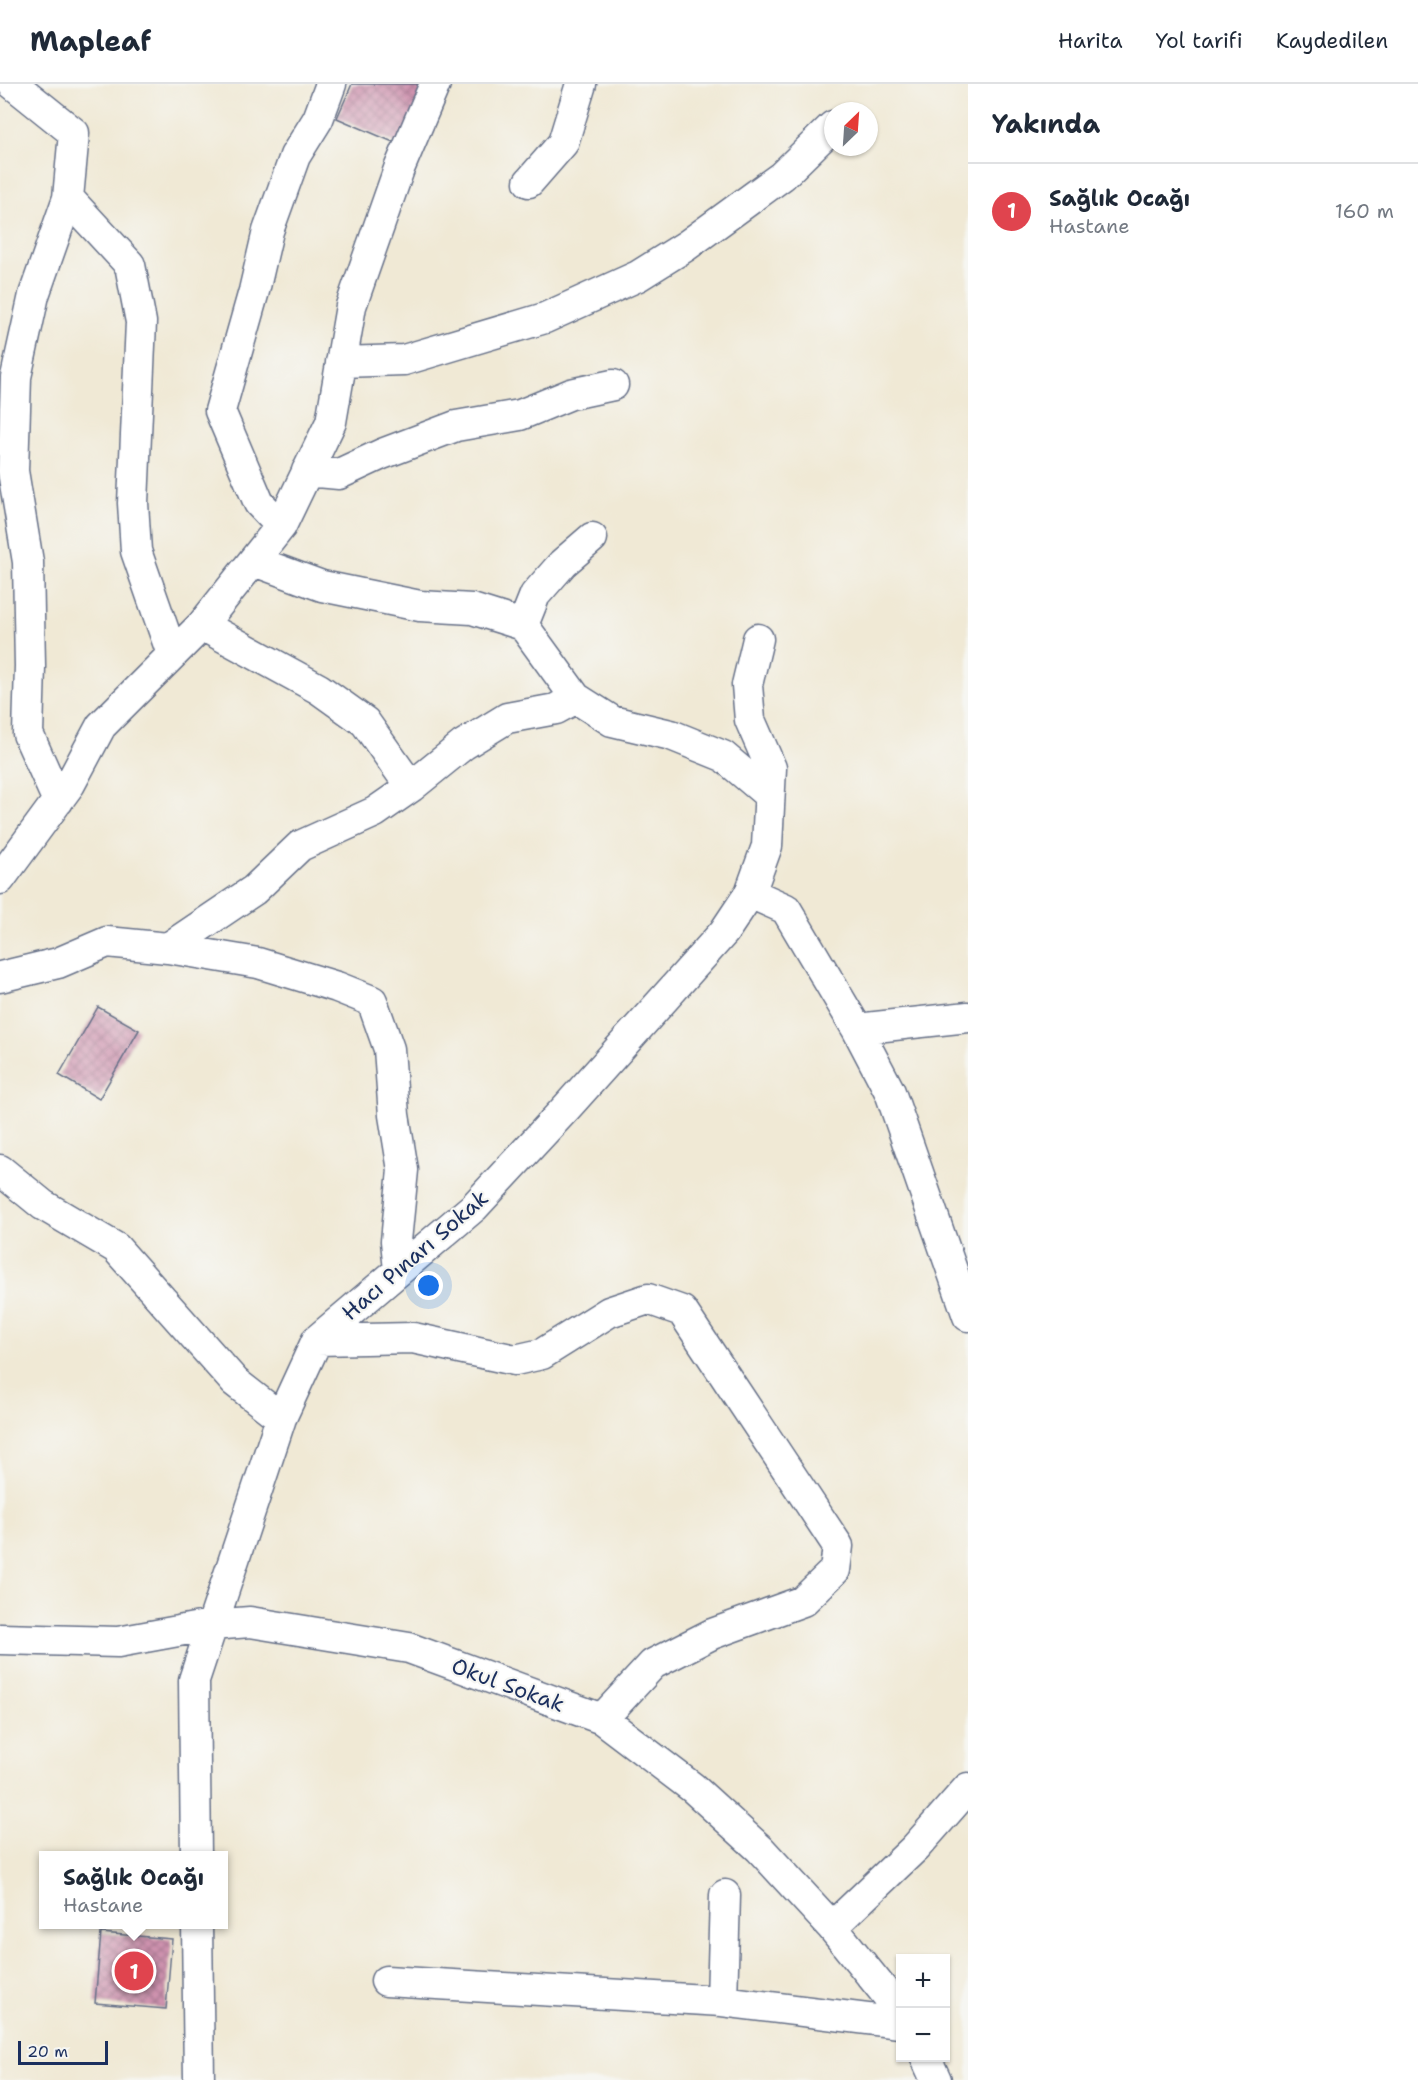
<!DOCTYPE html>
<html lang="tr">
<meta charset="utf-8">
<style>
body{margin:0;font-family:"Shantell Sans",sans-serif;background:#f6f6f7;color:#1f2937}
.controls{position:absolute;right:18px;bottom:18px;display:grid;overflow:hidden;border-radius:0px;box-shadow:0 2px 4px #0004}
.controls button{width:54px;height:54px;display:grid;place-items:center;padding:0;border:0;border-bottom:2px solid #e0e1e3;background:#fff;color:#1f2937;font:30px sans-serif}
.compass{position:absolute;left:824px;top:18px;width:54px;height:54px;border-radius:50%;background:#fff;box-shadow:0 2px 4px #0004;rotate:25deg}
.scale{position:absolute;left:18px;bottom:15px;width:90px;box-sizing:border-box;padding-left:6px;border:3px solid #1b2f5e;border-top:0;font-size:16px;line-height:21px;white-space:nowrap;color:#1b2f5e;-webkit-text-stroke:4px #f6f6f2;paint-order:stroke}
.you{position:absolute;left:429px;top:1202px;width:21px;height:21px;margin:-15px;border:4px solid #fff;border-radius:50%;background:#1a73e8;box-shadow:0 0 0 9px #1a73e833}
.badge{display:grid;place-items:center;width:39px;height:39px;border-radius:50%;background:#1a73e8;color:#fff;font-size:20px;font-weight:700}
.pin{position:absolute;translate:-50% -50%;border:3px solid #fff;box-shadow:0 2px 6px #0006}
.popup{position:absolute;left:39px;top:1767px;width:189px;height:78px;box-sizing:border-box;display:grid;place-content:center;border-radius:0px;background:#fff;filter:drop-shadow(0 2px 4px #0005);font-size:20px;white-space:nowrap;color:#747a83}
.popup b{font-size:22px;color:#1f2937}
.popup::after{content:'';position:absolute;left:50%;top:100%;margin-left:-12px;border:12px solid transparent;border-top-color:#fff}
.list{margin:0;padding:0;list-style:none}
h2{display:flex;justify-content:space-between;align-items:center;height:78px;margin:0;padding:0 24px;font-size:26px}
h2 small{font-size:20px;font-weight:400;color:#747a83}
.list li{display:grid;grid-template-columns:39px 1fr auto;gap:18px;align-items:center;box-sizing:border-box;height:96px;padding:0 24px;border-top:2px solid #e0e1e3}
.list b{display:block;font-size:22px;white-space:nowrap}
.list p{margin:0;font-size:20px;white-space:nowrap;color:#747a83}
.list em{font-size:20px;font-style:normal;color:#747a83}
.map{position:relative;flex:none;width:968px;height:1996px;overflow:hidden}
header{display:flex;align-items:center;gap:36px;box-sizing:border-box;height:84px;padding:0 30px;background:#fff;border-bottom:2px solid #e0e1e3}
header strong{font-size:28px}
nav{display:flex;gap:33px;margin-inline-start:auto;font-size:21px}
main{display:flex}
aside{flex:1;background:#fff}
.map>svg:first-child{display:block}
.building{fill:url(#building-cross-hatch)}
.lines{fill:none;stroke-linecap:round;stroke-linejoin:round}
.minor-casing{stroke:#667088;stroke-width:33}
.minor{stroke:#fff;stroke-width:30}
.labels{text-anchor:middle;dominant-baseline:central;stroke-width:4.5;stroke-linejoin:round;paint-order:stroke}
.street-label{font-size:22px;fill:#1b2f5e;stroke:#f6f6f2}
</style>
<header>
<strong>Mapleaf</strong>
<nav><a>Harita</a><a>Yol tarifi</a><a>Kaydedilen</a></nav>
</header>
<main>
<div class="map">
<svg width="968" height="1996" viewBox="0 0 968 1996">
<defs>
<pattern id="building-cross-hatch" width="8" height="8" patternUnits="userSpaceOnUse" patternTransform="scale(1.5)"><rect width="8" height="8" fill="#ce92ae"/><path d="M0 0l8 8M0 8l8-8" fill="none" stroke="#a67891"/></pattern>
</defs>
<rect width="100%" height="100%" fill="#f6f6f2"/>
<filter id="ink" filterUnits="userSpaceOnUse"><feTurbulence type="fractalNoise" baseFrequency=".0167" numOctaves="2"/><feDisplacementMap in="SourceGraphic" scale="12" xChannelSelector="R" yChannelSelector="G"/><feConvolveMatrix kernelMatrix="1 2 1 2 8 2 1 2 1" color-interpolation-filters="sRGB"/></filter>
<filter id="wash" filterUnits="userSpaceOnUse"><feTurbulence type="fractalNoise" baseFrequency=".008" numOctaves="4" result="noise"/><feDisplacementMap in="SourceGraphic" scale="24" xChannelSelector="R" yChannelSelector="G"/><feGaussianBlur stdDeviation="1.35" result="paint"/><feColorMatrix in="noise" values="0 0 0 0 0 0 0 0 0 0 0 0 0 0 0 0 0 1.4 0 .05"/><feComposite in="paint" operator="in"/></filter>
<g filter="url(#wash)">
<rect width="100%" height="100%" fill="#f0e9d5"/>
<g id="blocks">
<path class="building" d="M352,0H426L400,61L337,34Z
M98,923L139,946L99,1015L59,991Z
M101,1849L172,1855L166,1925L95,1919Z"/>
</g>
</g>
<g filter="url(#ink)">
<use href="#blocks" fill-opacity="0" stroke="#667088" stroke-width="1.5"/>
<g class="lines">
<g class="minor-casing">
<path id="minor" d="M13,0L74,49L68,114L34,211L16,293L13,387L28,478L30,582L28,650L58,717
M529,98L563,59L581,0
M68,114L130,181L141,238L133,419L136,467L172,570
M341,278L404,276L545,234L638,192L686,162L782,92L833,42
M307,387L339,390L382,370L456,342L520,331L571,310L613,301
M281,442L259,419L220,327L254,207L268,147L295,72L318,35L331,0
M254,477L322,502L420,522L472,525L523,541L576,614L612,637L671,651L723,672L769,711
M202,541L319,605L365,638L411,703
M523,541L535,511L563,479L592,454
M0,795L70,700L101,642L202,541L281,442L331,338L351,222L399,85L435,0
M750,809L786,825L857,945L890,1008L968,1232
M168,864L254,806L300,762L375,728L411,703L463,661L507,634L556,625L576,614
M0,893L58,879L107,858L168,864L258,879L337,903L372,917L389,965L394,1031L403,1086L396,1157L399,1186
M857,945L968,933
M0,1086L43,1121L116,1164L235,1298L281,1334
M317,1256L413,1254L515,1276L542,1270L609,1228L648,1215L682,1227L838,1462L835,1486L803,1517L712,1550L653,1580L602,1635
M0,1555L118,1558L211,1541L250,1538L409,1564L602,1635L693,1704L760,1765L832,1843L900,1927
M196,1772L194,1596L281,1334L317,1256L474,1123L567,1023L724,848L750,809L767,762L771,684L750,636L747,601L758,555
M197,1840L199,1996
M832,1843L915,1764L968,1704
M386,1897L722,1917L900,1939
M722,1917L725,1811
M926,1974L936,1996"/>
</g>
<use href="#minor" class="minor"/>
</g>
</g>
<g class="labels">
<g class="street-label">
<text transform="translate(415 1171) rotate(-41)">Hacı Pınarı Sokak</text>
<text transform="translate(508 1601) rotate(20)">Okul Sokak</text>
</g>
</g>
</svg>
<div class="controls">
<button>+</button>
<button>−</button>
</div>
<svg class="compass" viewBox="-18 -18 36 36"><path d="M0-13l5 13h-10z" fill="#e53935"/><path d="M0 13l5-13h-10z" fill="#747a83"/></svg>
<div class="scale">20 m</div>
<div class="you"></div>
<div class="pin badge" style="left:134px;top:1887px;background:#e0444e">1</div>
<div class="popup"><b>Sağlık Ocağı</b>Hastane</div>
</div>
<aside>
<h2>Yakında<small></small></h2>
<ul class="list">
<li><span class="badge" style="background:#e0444e">1</span><div><b>Sağlık Ocağı</b><p>Hastane</p></div><em>160 m</em></li>
</ul>
</aside>
</main>
